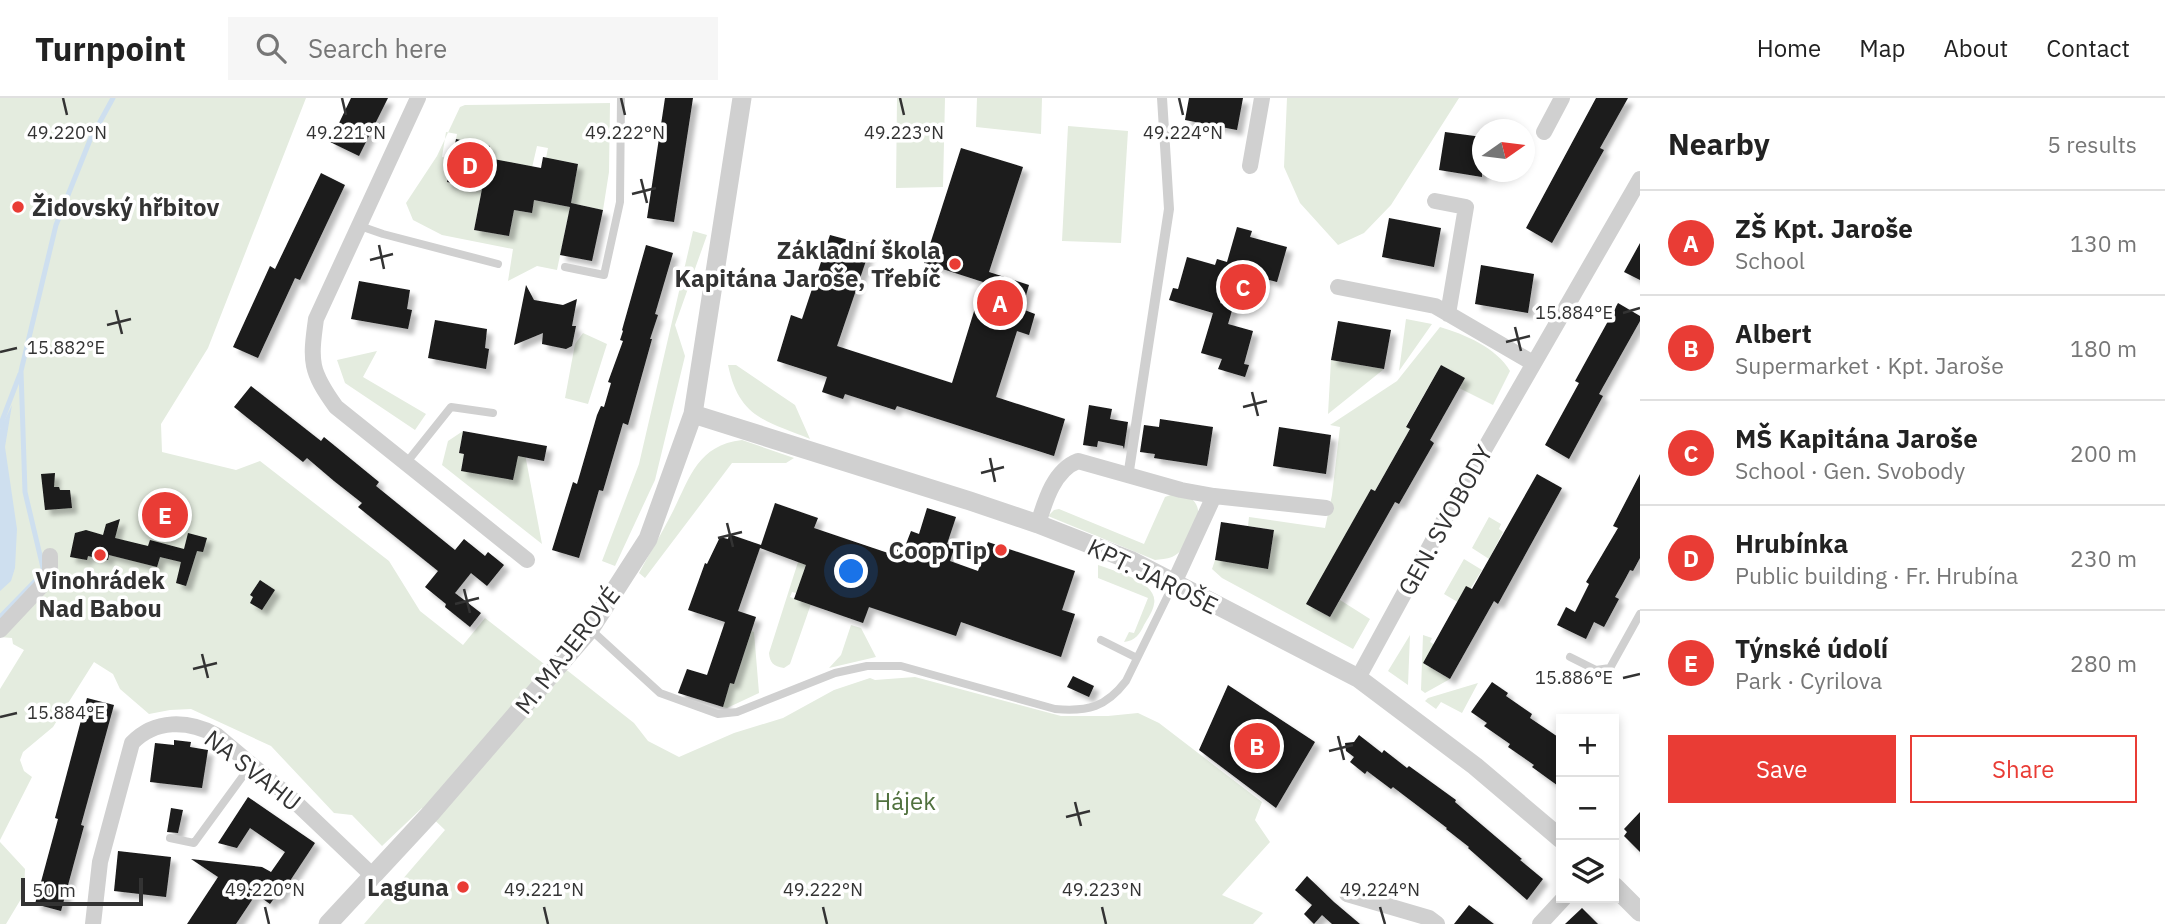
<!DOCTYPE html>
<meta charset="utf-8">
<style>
body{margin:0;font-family:"IBM Plex Sans",sans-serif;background:#f6f6f6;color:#222}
.controls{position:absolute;right:21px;bottom:21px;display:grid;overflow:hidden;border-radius:0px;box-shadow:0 4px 10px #0003}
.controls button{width:63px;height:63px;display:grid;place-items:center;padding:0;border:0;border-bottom:2px solid #e0e0e0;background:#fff;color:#222;font:35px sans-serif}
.compass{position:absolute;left:1472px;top:21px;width:63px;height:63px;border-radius:50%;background:#fff;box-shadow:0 4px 10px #0003;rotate:76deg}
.scale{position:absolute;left:21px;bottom:18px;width:122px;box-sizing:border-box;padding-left:7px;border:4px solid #333;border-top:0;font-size:19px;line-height:24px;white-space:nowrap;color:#333;-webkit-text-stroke:5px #fff;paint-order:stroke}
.you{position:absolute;left:852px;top:474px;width:24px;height:24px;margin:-18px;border:5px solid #fff;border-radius:50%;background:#1a73e8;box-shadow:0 0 0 10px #1a73e833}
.badge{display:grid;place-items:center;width:46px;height:46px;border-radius:50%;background:#e93c35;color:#fff;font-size:23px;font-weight:700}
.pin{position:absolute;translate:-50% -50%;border:4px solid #fff;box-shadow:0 2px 7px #0006}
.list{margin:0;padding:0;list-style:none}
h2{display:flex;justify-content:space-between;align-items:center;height:91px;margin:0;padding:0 28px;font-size:30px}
h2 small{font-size:23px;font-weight:400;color:#767676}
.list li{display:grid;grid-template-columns:46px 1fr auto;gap:21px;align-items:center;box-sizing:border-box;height:105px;padding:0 28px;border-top:2px solid #e0e0e0}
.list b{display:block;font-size:26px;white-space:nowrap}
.list p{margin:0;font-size:23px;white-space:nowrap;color:#767676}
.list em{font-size:23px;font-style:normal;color:#767676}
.actions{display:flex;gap:14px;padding:21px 28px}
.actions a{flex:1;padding:16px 0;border:2px solid #e93c35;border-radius:0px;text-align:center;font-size:24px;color:#e93c35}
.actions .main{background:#e93c35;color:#fff}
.icon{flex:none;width:38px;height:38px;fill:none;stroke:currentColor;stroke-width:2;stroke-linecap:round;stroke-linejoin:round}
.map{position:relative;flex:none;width:1640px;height:826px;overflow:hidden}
header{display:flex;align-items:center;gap:42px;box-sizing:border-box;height:98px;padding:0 35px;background:#fff;border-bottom:2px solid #e0e0e0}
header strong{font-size:33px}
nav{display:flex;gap:38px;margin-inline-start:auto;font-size:24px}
.search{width:490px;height:63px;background:#f6f6f6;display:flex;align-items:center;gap:18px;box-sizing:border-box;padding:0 24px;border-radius:0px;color:#767676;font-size:26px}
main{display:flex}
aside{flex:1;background:#fff}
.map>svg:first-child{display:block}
.green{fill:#e4ecdf}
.water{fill:#cedfef}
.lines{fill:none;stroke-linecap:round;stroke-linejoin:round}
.stream{stroke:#cedfef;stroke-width:5}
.building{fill:#1a1a1a;filter:url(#shadow)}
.service{stroke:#d0d0d0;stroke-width:8}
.pedestrian{stroke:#d0d0d0;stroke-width:10}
.minor{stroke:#d0d0d0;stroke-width:16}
.tertiary{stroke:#d0d0d0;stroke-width:19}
.ticks{fill:none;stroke:#333;stroke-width:2.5}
.poi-dot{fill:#e93c35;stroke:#fff;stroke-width:2.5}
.labels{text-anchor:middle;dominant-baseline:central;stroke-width:7;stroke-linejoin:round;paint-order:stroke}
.poi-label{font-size:24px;font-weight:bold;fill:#333;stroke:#fff;text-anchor:end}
.street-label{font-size:24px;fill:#333;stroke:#fff}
.park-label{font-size:24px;fill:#50713e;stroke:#fff}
.ticks-label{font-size:18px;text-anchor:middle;fill:#333;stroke:#fff;stroke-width:7;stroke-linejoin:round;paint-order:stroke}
</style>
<header>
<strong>Turnpoint</strong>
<div class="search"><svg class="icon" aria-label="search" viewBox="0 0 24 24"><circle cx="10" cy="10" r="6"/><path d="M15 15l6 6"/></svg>Search here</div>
<nav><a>Home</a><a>Map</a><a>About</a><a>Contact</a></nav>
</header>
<main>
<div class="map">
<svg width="1640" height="826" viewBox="0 0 1640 826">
<defs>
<filter id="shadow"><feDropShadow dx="5.5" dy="5.5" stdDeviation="2" flood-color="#0004"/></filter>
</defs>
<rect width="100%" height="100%" fill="#fff"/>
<path class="green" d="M0,0H306L208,250L161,326L162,354L236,372L260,363L389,463L420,513L463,547L485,520L548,569L554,562L634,625L648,643L679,659L734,635L783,620L834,592L870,580L875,582L915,579L1061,618H1108L1138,615L1159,625L1262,704L1255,722L1270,744L1222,797L1263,815L1253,826H364L445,732L422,710L382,748L352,717L334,715L271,648L191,611L170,612L149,616L120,591L113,576L94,564L53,629L23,654L20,662L24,673L32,679L0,742V591L24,552L13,546L12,540L0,539Z
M897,0H945L943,89L896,90Z
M977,0H1042L1041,36L976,29Z
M1287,0H1459L1391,107L1364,135L1338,147L1300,105L1284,69Z
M610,5L609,74L603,112L571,105L578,66L546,60L548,50L537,48L531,74L483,87L490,48L456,41L457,36L446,34L442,59L452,61L447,84L482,91L474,132L509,138L514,112L531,115L534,102L570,109L557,172L537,168L508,183L513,151L442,137L413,122L406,105L437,58L460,9L465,7Z
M1068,28L1128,33L1121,145L1062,143Z
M693,133L707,137L675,227L685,258L655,382L615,468L602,463L639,366Z
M1406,221L1432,226L1399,273Z
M1440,229C1464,236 1497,250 1510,273L1493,307L1459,290L1464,280L1441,267L1406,328L1410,331L1375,393L1371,391L1307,506L1330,519L1340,502L1370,521L1353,551L1222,480L1212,471L1215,462L1268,470L1274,432L1248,428L1249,419L1325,430L1332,397L1340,329L1330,327L1397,283Z
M583,235L607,246L588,306L565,300L575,246Z
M377,253L363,279L426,316L415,332L345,285L337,262Z
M1331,262L1384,271L1328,316Z
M728,267H736L795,307L810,341C766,323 739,320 728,267Z
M463,333L459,355L464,356L461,372L518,354L525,356L542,446L442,367L448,343Z
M742,342L794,360L786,365H732L645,480L639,475C649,456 661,437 671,417C689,383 696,347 742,342Z
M1179,394C1204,403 1201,418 1190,438C1186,446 1181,455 1172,459C1167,461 1160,461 1155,462L1048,418L1054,412L1059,411L1144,446L1165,399Z
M1489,419L1501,426L1499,431L1503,434L1489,461L1472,450Z
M1464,461L1482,472L1461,506L1444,496Z
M798,464L808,467L796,495L792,494L790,499L811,506L790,566L784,570C773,568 770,565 769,555Z
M1098,467C1114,473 1159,484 1154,506C1153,513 1148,520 1144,527C1140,536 1135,543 1124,544L1129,534L1134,535L1148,500L1098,480Z
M851,527L861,530L876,559L829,570L841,557Z
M751,533L754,534L759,595L727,610L723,609L724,583Z
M1410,537L1408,587L1388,573Z
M1423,537L1432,540L1430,544L1435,547L1423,565L1450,581L1425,595L1421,592Z
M1478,585L1462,615L1441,604L1436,611L1425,603L1428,600Z
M0,744L25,771L24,796L6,826H0Z"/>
<path class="water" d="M12,307L5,349L17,431L15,470L11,483L0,493V331Z"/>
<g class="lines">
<path class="stream" d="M0,328L20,276
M0,519L44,474L25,394L21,273L56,127L90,42L113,0"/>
</g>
<path class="building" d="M351,0H388L359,58L330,44Z
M665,0H693L674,124L647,120Z
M1189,0H1243L1237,32L1185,22Z
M1596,0H1628L1600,50L1604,52L1552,145L1526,130Z
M1445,34L1482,39V79L1439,72Z
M456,41L490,48L488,60L541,70L543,59L578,66L571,105L603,112L592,163L560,157L570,109L534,102L532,115L514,112L509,138L474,132L482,91L447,84Z
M961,50L1023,69L989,174L1029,187L1022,211L1035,216L1029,237L1017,233L996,299L1065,321L1054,358L897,308L895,312L845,296L843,301L822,294L827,279L777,263L791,217L802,221L830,137L871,148L837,248L952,285L983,184L924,165Z
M321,75L345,87L300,182L295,180L258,260L233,249L270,168L275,171Z
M1389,120L1441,130L1434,169L1382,159Z
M1237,129L1252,133L1250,139L1287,149L1277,184L1247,176L1246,179L1229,174L1220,205L1233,209L1228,226L1253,233L1244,266L1249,267L1245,279L1218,271L1222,261L1201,255L1213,215L1169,202L1173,190L1178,191L1187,159L1215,167L1217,161L1227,164Z
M1640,145V182L1624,174Z
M646,147L673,155L655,216L658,217L650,241H652L628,327L623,325L603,393L599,392L579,460L552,452L573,384L577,386L597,317L601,308L604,309L611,285L608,284L623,243L620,242L623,233L622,232Z
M1481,167L1534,176L1528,215L1475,206Z
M359,183L410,192L407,211L412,212L408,231L351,221Z
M526,187L534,202L563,207L577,201L572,228H576L572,248L566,251L542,246L543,235L514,247Z
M1618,205L1640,218V223L1599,296L1603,298L1569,361L1545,347L1579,285L1575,283Z
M435,222L487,231L485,250L489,251L486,271L428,260Z
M1338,223L1391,232L1384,271L1331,262Z
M1441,267L1465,280L1430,342L1434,345L1399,406L1395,404L1330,519L1306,506L1371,391L1375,393L1410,331L1406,329Z
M251,288L321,343L324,339L379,384L376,388L455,452L464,441L485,458L488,454L504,467L487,488L471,475L455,495L481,515L470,529L445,509L446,506L425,489L438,473L358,409L362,405L334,383L307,360L303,364L234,309Z
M1089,307L1112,311L1110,321L1128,324L1124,351L1123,348L1098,343L1097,349L1083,347Z
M1160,321L1213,329L1207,368L1154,360L1155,356L1140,354L1144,327L1159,329Z
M1279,329L1331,337L1326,376L1273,368Z
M463,333L547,348L544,363L518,358L513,382L461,373L464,356L459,355Z
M55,375L54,389H59L60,392H70L72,410L45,412L41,376Z
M1537,376L1562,390L1498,506L1494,503L1450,581L1423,565L1466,488L1472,491Z
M1640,376V460L1633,473L1630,472L1623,485L1615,499L1619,501L1604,529L1594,524L1586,541L1557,527L1566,509L1575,514L1589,486L1586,484L1618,430L1613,428Z
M775,405L818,420L814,430L888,455L892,442L906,446L911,433L919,436L927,410L956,419L947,446L955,448L950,463L978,473L988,444L1075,473L1062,512L1075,516L1061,559L961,524L956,538L869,509L863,525L794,501L806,467L760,450L738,513L756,519L734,586L730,585L723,609L678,595L687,571L707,577L725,524L688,512L705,465L707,466L720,439L728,441L729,436L761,447Z
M120,421L115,440L148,448L150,442L184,451L188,435L207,440L203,454L197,453L186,488L176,485L181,464L160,459L157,469L109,457L108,462L88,458L87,462L70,459L75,435L86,432L103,437L106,426Z
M1221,424L1274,432L1268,471L1215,462Z
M260,482L275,492L262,512L250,505L253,499L250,497Z
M1073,578L1094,588L1089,599L1067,589Z
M1492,584L1508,595L1506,598L1532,616L1530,620L1561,641V690L1532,669L1534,667L1508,649L1510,646L1484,628L1487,625L1471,614Z
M1228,587L1315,644L1276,710L1199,652Z
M87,600L114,607L81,727L84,728L61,813L35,806L58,721L55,720Z
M1359,637L1382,655L1384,652L1407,670L1409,668L1456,702L1455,704L1522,761L1520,762L1543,781L1527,802L1468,750L1469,749L1446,731L1447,730L1393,689L1391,691L1367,673L1365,676L1350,664L1354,659L1346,653L1345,645L1354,644Z
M174,642L191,644L190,649L208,652L202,690L150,684L155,645L174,647Z
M248,699L315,745L278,801L275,799L270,806L256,796L236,826H187L218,779L191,761L262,769L271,774L285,754L250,730L237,750L218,745Z
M171,710L183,712L178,735L167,734Z
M1640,714V754L1624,738L1627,734L1624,731Z
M118,753L171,759L166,799L114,793Z
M1307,778L1334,804L1360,826H1332L1322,817L1314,826L1304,816L1312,807L1295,792Z
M1469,807L1494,826H1454Z
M1582,810L1598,826H1565Z"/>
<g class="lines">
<path class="service" d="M360,128L383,136L498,166
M565,169L604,177L620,104L621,0
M407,364L451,309L493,315
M590,531L660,595L718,616L737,614L835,575L867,568H901L1055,611C1088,614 1106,609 1126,583L1173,487
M1101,542L1137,560
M1570,559L1596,572L1610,570L1640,516
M170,740L194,745L251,667"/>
<path class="pedestrian" d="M1128,379L1169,111L1162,0"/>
<path class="minor" d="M418,0L316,221C310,264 310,273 336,309L527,462
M1544,34L1562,0
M1250,68L1262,0
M1435,103L1466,109L1448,216
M1338,189L1435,208L1533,265
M1038,426C1045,403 1054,372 1078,363L1181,392L1214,398L1326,410
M1174,485L1214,398
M0,532L47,482L50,473V458
M1358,580L1454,404L1640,81
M1347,796L1429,820L1437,826
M93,826L100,764L132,645C155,621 188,622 216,637L291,700L373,778
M1540,826L1564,800"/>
<path class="tertiary" d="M693,316L970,403L1038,426L1130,462L1358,580L1475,668L1561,741
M1614,788L1640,814
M328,826L431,715L590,531L648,441L693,316L742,0"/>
</g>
<path class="ticks" d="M63,0L67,17M342,0L346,17M621,0L625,17M900,0L904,17M1179,0L1183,17M641,81L647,105M632,96L656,90M379,147L384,171M370,162L393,156M116,212L122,236M1623,215L1640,210M107,227L131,221M1515,229L1521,253M1506,244L1530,238M0,254L17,250M1252,294L1258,318M1243,309L1267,303M990,360L995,384M981,375L1004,369M727,425L733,449M718,440L742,434M464,491L470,515M455,506L479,500M202,556L208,580M193,571L217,565M1623,580L1640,576M0,619L17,615M1338,638L1344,662M1329,653L1353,647M1075,704L1081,728M1066,719L1090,713M265,809L269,826M544,809L548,826M823,809L827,826M1102,809L1106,826M1380,809L1385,826"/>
<g class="poi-dot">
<circle cx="18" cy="109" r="7"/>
<circle cx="955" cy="166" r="7"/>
<circle cx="1001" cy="452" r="7"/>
<circle cx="100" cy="457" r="7"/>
<circle cx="463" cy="789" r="7"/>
</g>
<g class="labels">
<g class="poi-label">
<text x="32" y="109" text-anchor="start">Židovský hřbitov</text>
<text x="941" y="152">Základní škola<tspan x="941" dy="28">Kapitána Jaroše, Třebíč</tspan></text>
<text x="987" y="452">Coop Tip</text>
<text x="100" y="482" text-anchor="middle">Vinohrádek<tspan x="100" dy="28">Nad Babou</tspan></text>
<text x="449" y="789">Laguna</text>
</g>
<g class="street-label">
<text transform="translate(1445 422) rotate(-61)">GEN. SVOBODY</text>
<text transform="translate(1153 478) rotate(26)">KPT. JAROŠE</text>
<text transform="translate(567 552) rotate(-52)">M. MAJEROVÉ</text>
<text transform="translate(253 672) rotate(38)">NA SVAHU</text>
</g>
<g class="park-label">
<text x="905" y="703">Hájek</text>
</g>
</g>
<g class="ticks-label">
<text x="67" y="41">49.220°N</text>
<text x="346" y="41">49.221°N</text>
<text x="625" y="41">49.222°N</text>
<text x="904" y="41">49.223°N</text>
<text x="1183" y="41">49.224°N</text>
<text x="1574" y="221">15.884°E</text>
<text x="66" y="256">15.882°E</text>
<text x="1574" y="586">15.886°E</text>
<text x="66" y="621">15.884°E</text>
<text x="265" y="798">49.220°N</text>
<text x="544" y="798">49.221°N</text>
<text x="823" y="798">49.222°N</text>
<text x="1102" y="798">49.223°N</text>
<text x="1380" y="798">49.224°N</text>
</g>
</svg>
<div class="controls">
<button>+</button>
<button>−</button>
<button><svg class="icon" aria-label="layers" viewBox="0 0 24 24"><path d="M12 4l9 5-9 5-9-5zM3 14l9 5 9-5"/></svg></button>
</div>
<svg class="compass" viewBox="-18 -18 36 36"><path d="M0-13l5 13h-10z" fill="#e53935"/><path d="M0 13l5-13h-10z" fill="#767676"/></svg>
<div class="scale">50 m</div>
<div class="you"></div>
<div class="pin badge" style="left:1000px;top:205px">A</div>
<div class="pin badge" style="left:1257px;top:648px">B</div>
<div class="pin badge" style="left:1243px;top:189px">C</div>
<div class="pin badge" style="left:470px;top:67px">D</div>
<div class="pin badge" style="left:165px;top:417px">E</div>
</div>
<aside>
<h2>Nearby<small>5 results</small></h2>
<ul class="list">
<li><span class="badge">A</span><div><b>ZŠ Kpt. Jaroše</b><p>School</p></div><em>130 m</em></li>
<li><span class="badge">B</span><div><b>Albert</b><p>Supermarket · Kpt. Jaroše</p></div><em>180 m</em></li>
<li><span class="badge">C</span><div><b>MŠ Kapitána Jaroše</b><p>School · Gen. Svobody</p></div><em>200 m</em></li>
<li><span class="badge">D</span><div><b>Hrubínka</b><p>Public building · Fr. Hrubína</p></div><em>230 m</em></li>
<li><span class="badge">E</span><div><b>Týnské údolí</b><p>Park · Cyrilova</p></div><em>280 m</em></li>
</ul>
<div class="actions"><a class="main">Save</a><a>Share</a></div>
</aside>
</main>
